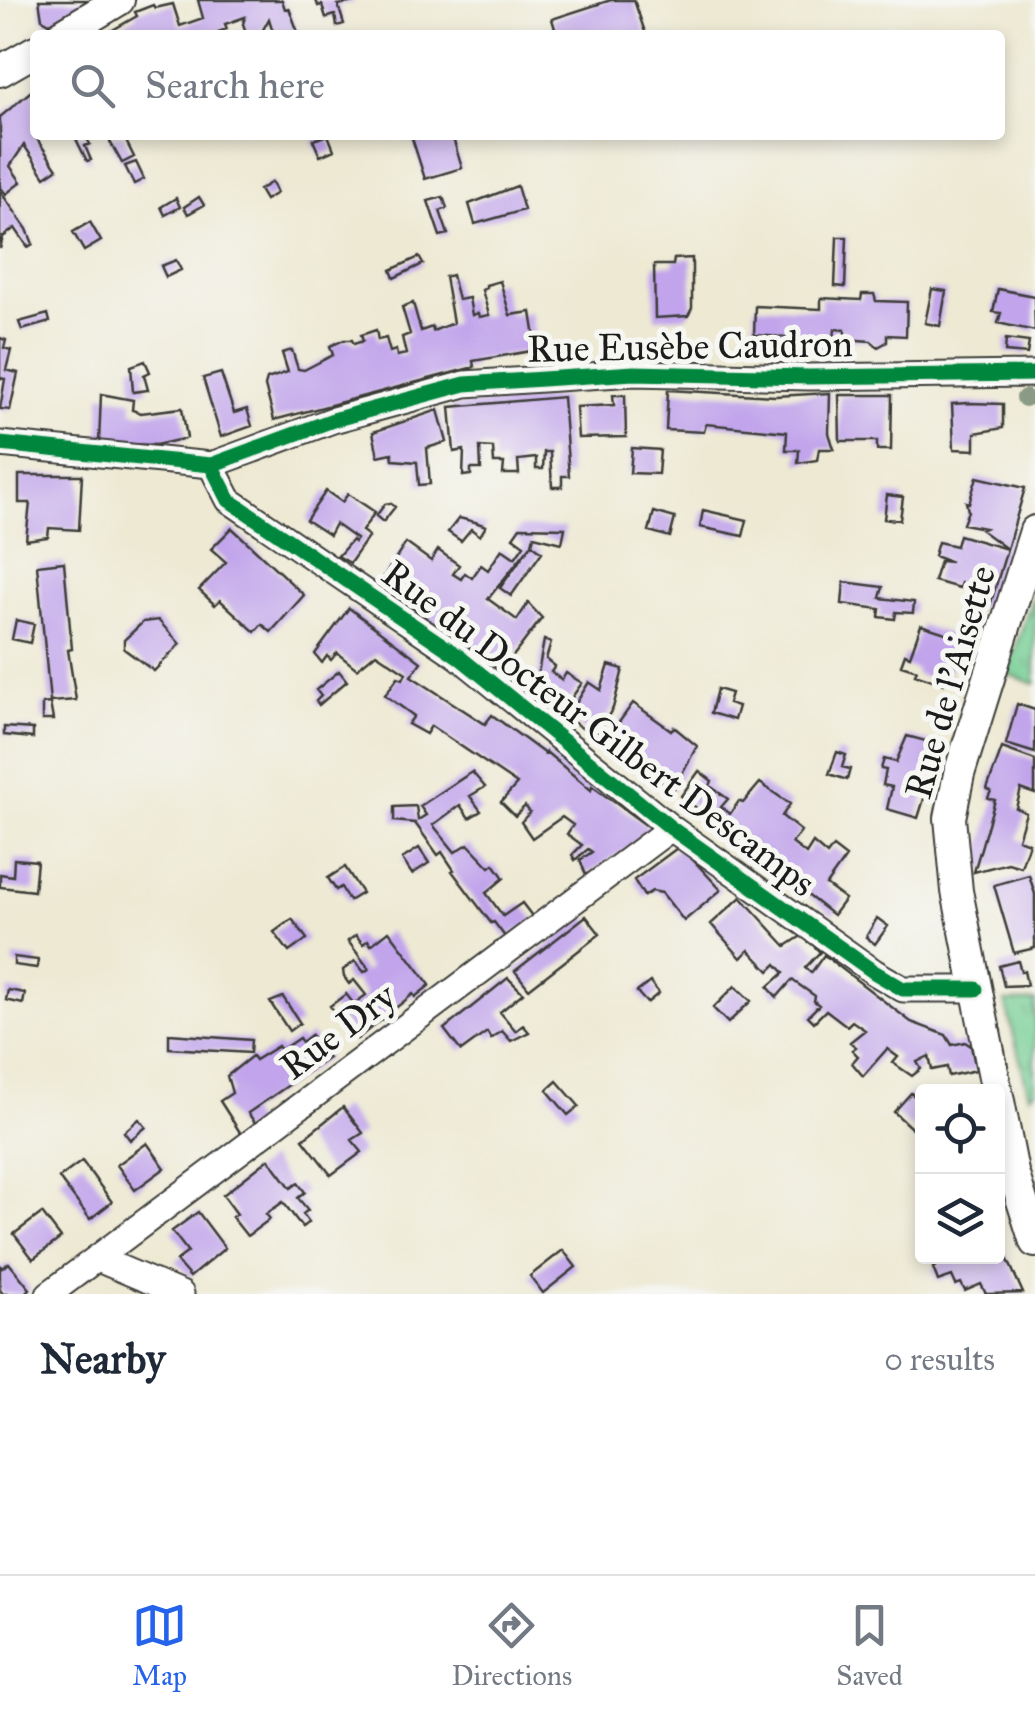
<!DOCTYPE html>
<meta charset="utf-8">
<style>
body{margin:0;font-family:"IM FELL Great Primer",serif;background:#f2f2f3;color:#1f2937}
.controls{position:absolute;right:30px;bottom:30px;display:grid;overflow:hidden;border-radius:10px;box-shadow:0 5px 15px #0003}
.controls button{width:90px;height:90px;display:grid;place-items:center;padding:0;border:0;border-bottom:2px solid #e0e1e3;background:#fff;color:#1f2937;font:50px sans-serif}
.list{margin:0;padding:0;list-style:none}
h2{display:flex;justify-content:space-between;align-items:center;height:130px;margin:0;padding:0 40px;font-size:42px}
h2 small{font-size:32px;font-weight:400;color:#747a83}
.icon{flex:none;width:55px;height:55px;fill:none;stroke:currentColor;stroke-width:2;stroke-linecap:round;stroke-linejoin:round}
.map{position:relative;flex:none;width:1035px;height:1294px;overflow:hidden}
.search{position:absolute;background:#fff;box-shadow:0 5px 15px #0003;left:30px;right:30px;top:30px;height:110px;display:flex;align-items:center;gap:25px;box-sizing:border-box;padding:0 35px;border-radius:10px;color:#747a83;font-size:38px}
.sheet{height:280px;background:#fff}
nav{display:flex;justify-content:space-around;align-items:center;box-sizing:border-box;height:140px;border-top:2px solid #e0e1e3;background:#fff;font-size:28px;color:#747a83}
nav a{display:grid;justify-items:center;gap:5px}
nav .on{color:#2563eb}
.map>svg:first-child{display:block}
.grass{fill:url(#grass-tufts);stroke:#487558;stroke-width:2.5}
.building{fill:#c1a4eb}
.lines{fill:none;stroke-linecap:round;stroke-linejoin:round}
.minor-casing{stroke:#3b3b37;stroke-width:29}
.tertiary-casing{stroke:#3b3b37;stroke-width:34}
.minor{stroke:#fff;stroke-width:25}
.tertiary{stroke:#fff;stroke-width:30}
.cycleway-casing{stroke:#f6f6f2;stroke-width:21}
.cycleway{stroke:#00873e;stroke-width:15}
.tree{fill:#8b9a85}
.labels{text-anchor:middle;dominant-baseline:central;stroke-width:10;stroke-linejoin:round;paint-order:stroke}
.street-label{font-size:38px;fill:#1c1c1c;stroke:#f6f6f2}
</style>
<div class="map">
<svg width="1035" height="1294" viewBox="0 0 1035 1294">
<defs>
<pattern id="grass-tufts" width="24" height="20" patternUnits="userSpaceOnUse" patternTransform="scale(2.5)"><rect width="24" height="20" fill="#75ce94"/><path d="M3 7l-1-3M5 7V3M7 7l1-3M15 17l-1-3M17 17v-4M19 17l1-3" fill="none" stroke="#65b07f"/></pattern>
</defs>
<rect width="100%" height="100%" fill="#f6f6f2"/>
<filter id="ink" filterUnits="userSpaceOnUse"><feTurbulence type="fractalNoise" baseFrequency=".01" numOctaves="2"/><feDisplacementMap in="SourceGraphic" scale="20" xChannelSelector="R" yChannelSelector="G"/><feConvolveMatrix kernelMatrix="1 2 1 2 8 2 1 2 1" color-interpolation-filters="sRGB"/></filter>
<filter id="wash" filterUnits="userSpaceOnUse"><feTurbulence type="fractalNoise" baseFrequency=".0048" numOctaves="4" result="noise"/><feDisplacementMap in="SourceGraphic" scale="40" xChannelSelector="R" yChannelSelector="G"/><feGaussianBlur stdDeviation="2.25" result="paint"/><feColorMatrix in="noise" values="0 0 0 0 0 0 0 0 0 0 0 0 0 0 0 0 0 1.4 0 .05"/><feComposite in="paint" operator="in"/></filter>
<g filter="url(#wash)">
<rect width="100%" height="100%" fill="#ede9d3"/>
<path class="grass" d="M1035,589V684L1007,674Z
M1035,1001V1090L1029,1095L1005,1002Z"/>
<g id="blocks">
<path class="building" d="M39,0H89L50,23L42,19Z
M198,0H282L285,9L289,8L299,35H274L269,19L260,35H247L243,24L245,17L225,24L227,29L218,32L219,35H104L137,16L135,12L153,5L155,8L173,4L180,26L203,18Z
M316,0H355V2L338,5L344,24L337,26L335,15L326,18L322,5L318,6Z
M611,0H634L646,35H557L552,19Z
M35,88V136L57,169L45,177L24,145L10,166L21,182L6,194L2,189L0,190V117Z
M74,135H85L90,144L85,146L91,160L87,161Z
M115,135H123L134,157L122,163L108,138Z
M328,135L334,150L320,156L313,140Z
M411,135H452L462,168L425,179Z
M136,162L144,179L134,184L125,166Z
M272,182L277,193L265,200L259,190Z
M517,186L524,210L475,224L469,204Z
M0,191L27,229L33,244L28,247L15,228L3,237L0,249Z
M199,197L204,205L188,214L184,207Z
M443,197L447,208L440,211L448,234L440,236L428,201Z
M176,198L180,207L165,215L161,207Z
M90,222L101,241L84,251L73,232Z
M837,237H847L845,287L835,286Z
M419,257L423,264L394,278L391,270Z
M692,258V308L688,316L655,318L654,265H673L674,259Z
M176,260L181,270L166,277L161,266Z
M452,275L458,300L469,298L472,315L478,313L479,317L489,315L482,290L486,288V285L500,281L510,315L531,312L537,350L473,361L474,367L274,420L265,386L267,379L288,372L282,353L292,350L298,369L304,370L333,355L330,346L344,340H352L354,344L363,341L361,335L376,330L378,340L386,338L390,352L396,350L397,356L406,354L402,337L410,334L402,307L413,303L421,331L432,327L433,331L453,323L445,277Z
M932,289L946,291L940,326L925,323Z
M998,289L1034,296L1035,331L998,323L1001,313L993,312Z
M862,294H874L876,301L907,302L906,336L887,335V342L878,347L871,341L845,339V330L835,329L833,351L814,350L815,345H793L794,338L754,335L755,306L821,309V298L861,300Z
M48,314L50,322L22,330L19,322Z
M0,338L6,340L4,348L11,350L6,370L18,373L10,410L0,409L5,379L0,378Z
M1006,339L1029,342L1027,354L1005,352Z
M145,361L150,372L144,375L148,390L133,392L131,366Z
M221,373L234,413L247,409L252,426L221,437L203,378Z
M668,390L775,396L830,393L829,433L834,449H819L817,460L798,463L799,450H786L787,432L706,424L704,432L666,430Z
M101,394L133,400L132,410L141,413L182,408L187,438L156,445L99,443Z
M613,395H625L626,437L578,438L576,407L614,405Z
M839,395H892L891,450H877V441H840Z
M563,397L569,476H562V487H552L550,452H544L543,469H536V458L518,460L519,474H503L504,463H494L493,448L480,447L481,469H471V475L463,476L464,450L454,452L450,407Z
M969,403L1003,404V428L975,433V450L954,449L952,404Z
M438,410L447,442L427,448L430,484L419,485L417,462L393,460L392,453L378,456L373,432Z
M632,448L660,450L658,474L630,473Z
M19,475H82L79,530L49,528L48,537L26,540L30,503H19Z
M977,477L1025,488L1007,549L981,530L985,528L963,524L968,511L966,502L969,503Z
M326,491L342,502L348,494L375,512L362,531L369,536L350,563L338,556L352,540L354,542L356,539L335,524L329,535L306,520Z
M887,495L903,497L900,520L884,519Z
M390,503L395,507L383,522L376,516L385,504Z
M703,510L747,520L743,536L700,527Z
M654,512L675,518L670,537L649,531Z
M459,518L475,522L486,526L480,536L471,529L461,541L448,532Z
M520,527L565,528L562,543L534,536L532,544L542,552L511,596L500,588L531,545L488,599L517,620L528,603L542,618L501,672L379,584L406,543L431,561L438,550L459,565L453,574L461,579L465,573L472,578L481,565L488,570L502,549L515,558L524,545L513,537Z
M232,528L304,595L271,632L262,624L255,632L220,600L215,605L199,590L226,562L211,549Z
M959,535L1007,549L989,609L966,602L971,586L961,583L959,588L934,581L940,561L951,562L934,556L938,542L956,546Z
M64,562L72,649L68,650L76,700L50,702L37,565Z
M844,582L883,587L880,598L914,602L913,613L896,612L895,619L879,617L880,609L842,604Z
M349,608L421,662L411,676L485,724L492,715L545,754L546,752L591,790L592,786L654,831L586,875L580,860L592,852L588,849L575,860L572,855L582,845L567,834L573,825L562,817L532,838L521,822L530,812L525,806L515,816L501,802L517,784L431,726L426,734L408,724L414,716L385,695L398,677L403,679L406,673L376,653L357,669L337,653L331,660L327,656L322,663L315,654Z
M16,620L34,624L30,643L12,639Z
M158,620L180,644L154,671L124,649V640L143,622Z
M921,625L961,638L944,684L915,674L917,670L901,665L905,654L910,656Z
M544,640L551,643L546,659L555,666L551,672L562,680L566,673L582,683L560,714L534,696Z
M609,665L623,669L613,708L595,737L567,718L589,682L601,690Z
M339,671L347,681L319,705L316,701L321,696L316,690Z
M717,689L731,693L728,703L738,706L734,720L711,713Z
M50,703L53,720H42V704Z
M633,703L671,730L674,727L697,746L673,790L604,743Z
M1017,704L1035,710V753L1006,744Z
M4,727L33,729V738L4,735Z
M907,736L941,745L918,818L887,809L892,787L883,785L886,770L881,769L884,759L896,762Z
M1002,748L1035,760V794L1021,789L1016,808L1026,813L1018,839L1029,843L1021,867L1008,863L974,872L995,800L988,798L991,791L987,789Z
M837,752L846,755L842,767L850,769L847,780L829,774Z
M699,771L712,781L710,786L728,799L721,807L730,814L739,801L743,803L760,783L790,804L782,816L801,831L792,843L806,854L813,843L827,855L833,847L846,857L826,885L845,899L833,915L681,796Z
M472,772L485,787L470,796L481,811L469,818L460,805L433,825L455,852L468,844L490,867L494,864L504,878L486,893L503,916L522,903L535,920L506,938L494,922L491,923L452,871L454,870L442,852L438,855L415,823L394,821V807L416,806L418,820L426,815L420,806Z
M680,846L721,890L684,921L662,893L652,891L644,896L634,880Z
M419,848L429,863L412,874L402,859Z
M14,859L37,861L34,891L0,887V874L13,876Z
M345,867L362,893L349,901L341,887L336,890L328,878Z
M1029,875L1035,894V948L1014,953L994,885Z
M741,897L786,946L803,935L820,952L805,968L811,973L824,955L911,1022L946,1035L952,1045L965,1042L971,1046L976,1070L949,1076L947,1067L932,1070L929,1056L917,1062L921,1069L912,1076L893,1063L898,1057L887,1049L863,1076L852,1063L858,1056L852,1050L856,1047L850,1042L865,1030L852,1021L847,1026L826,1010L814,1022L808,1016L819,1005L814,1001L815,996L792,980L777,997L768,987L784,973L776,964L769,971L749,950L741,958L711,924Z
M586,916L600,934L529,989L515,971Z
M877,918L888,926L875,944L866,937Z
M292,919L307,939L289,952L274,932Z
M389,931L430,985L415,997L413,994L357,1039L330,1006L346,994L354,1004L366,995L354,980L349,984L344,977L343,970L355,961L364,972L369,969L348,941L356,935L363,944L368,940L371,945Z
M14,957L38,960L37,968L14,965Z
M1018,961L1021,972L1024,971L1027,985L1004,986L999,966Z
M508,978L523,993L500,1012L516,1031L523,1025L529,1032L511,1041L502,1031L491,1039L487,1032L461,1051L444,1029Z
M650,982L659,993L647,1003L637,992Z
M735,986L751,1001L728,1023L713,1008Z
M8,990L25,993L23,1004L6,1000Z
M283,997L300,1023L289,1031L270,1002Z
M169,1034L251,1040L250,1053L169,1048Z
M311,1035L328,1058L248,1113L256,1124L241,1134L220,1101L232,1093L227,1076L252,1056L255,1060L278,1046L281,1050L299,1038L302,1042Z
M557,1081L579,1106L568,1115L547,1090Z
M911,1093L921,1102L922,1101V1117L911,1128L894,1112Z
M343,1107L363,1133L352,1140L362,1152L331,1175L303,1139Z
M139,1119L146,1127L130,1140L124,1132Z
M147,1143L165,1168L135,1190L117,1165Z
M269,1159L291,1188L298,1183L305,1192L298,1198L308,1210L303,1214L309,1222L302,1227L283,1202L266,1214L270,1219L247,1236L232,1217L237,1214L223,1195Z
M82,1161L112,1202L90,1219L59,1178Z
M198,1212L225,1248L190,1277L176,1261L188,1252L172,1231Z
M42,1213L61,1238L33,1259L14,1234Z
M998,1238L1023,1293L986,1294L981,1284L965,1291L961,1283L956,1285L952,1276L938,1281L933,1268L951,1256H998Z
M563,1250L576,1267L543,1293L530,1276Z
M9,1263L30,1289L25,1294H3L0,1290V1265L2,1268Z"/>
</g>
</g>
<g filter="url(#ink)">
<use href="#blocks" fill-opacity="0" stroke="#3b3b37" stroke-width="2.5"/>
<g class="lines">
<g class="minor-casing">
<path id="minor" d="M0,444L211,465L333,420L465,384L634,373L809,377L1035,374
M211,465L229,500L458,656L671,828L874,972L903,989H976
M98,1259L181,1294
M49,1294L671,828"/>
</g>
<g class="tertiary-casing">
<path id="tertiary" d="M61,35L119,0
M0,71L35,51
M997,1092L957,891L950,818L959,774L1035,531
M998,1096L1013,1172L1035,1242"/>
</g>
<use href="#minor" class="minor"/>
<use href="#tertiary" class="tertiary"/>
<g class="cycleway-casing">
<path id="cycleway" d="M0,444L211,465L333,420L465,384L634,373L809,377L1035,374
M211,465L229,500L458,656L671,828L874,972L903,989H976"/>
</g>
<use href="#cycleway" class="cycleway"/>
</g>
<circle class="tree" cx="1025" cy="398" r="9"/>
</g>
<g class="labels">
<g class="street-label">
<text transform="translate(690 346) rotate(-1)">Rue Eusèbe Caudron</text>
<text transform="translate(950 682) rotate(-74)">Rue de l'Aisette</text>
<text transform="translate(599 728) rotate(37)">Rue du Docteur Gilbert Descamps</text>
<text transform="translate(338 1031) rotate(-37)">Rue Dry</text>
</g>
</g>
</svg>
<div class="controls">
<button><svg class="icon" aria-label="locate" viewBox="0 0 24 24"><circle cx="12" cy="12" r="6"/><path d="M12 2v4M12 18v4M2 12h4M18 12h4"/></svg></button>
<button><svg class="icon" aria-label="layers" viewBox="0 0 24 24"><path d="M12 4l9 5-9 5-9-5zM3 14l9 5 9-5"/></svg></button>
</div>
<div class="search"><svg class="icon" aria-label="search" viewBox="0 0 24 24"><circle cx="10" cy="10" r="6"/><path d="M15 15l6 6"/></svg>Search here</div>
</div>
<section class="sheet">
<h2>Nearby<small>0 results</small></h2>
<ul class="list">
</ul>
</section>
<nav>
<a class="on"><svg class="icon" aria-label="map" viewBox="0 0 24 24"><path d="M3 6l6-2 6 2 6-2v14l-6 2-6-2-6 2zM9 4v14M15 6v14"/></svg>Map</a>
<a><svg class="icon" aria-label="directions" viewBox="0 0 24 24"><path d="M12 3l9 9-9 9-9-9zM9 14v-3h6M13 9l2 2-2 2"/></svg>Directions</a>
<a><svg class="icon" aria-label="saved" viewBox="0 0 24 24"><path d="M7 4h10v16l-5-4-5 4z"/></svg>Saved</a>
</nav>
